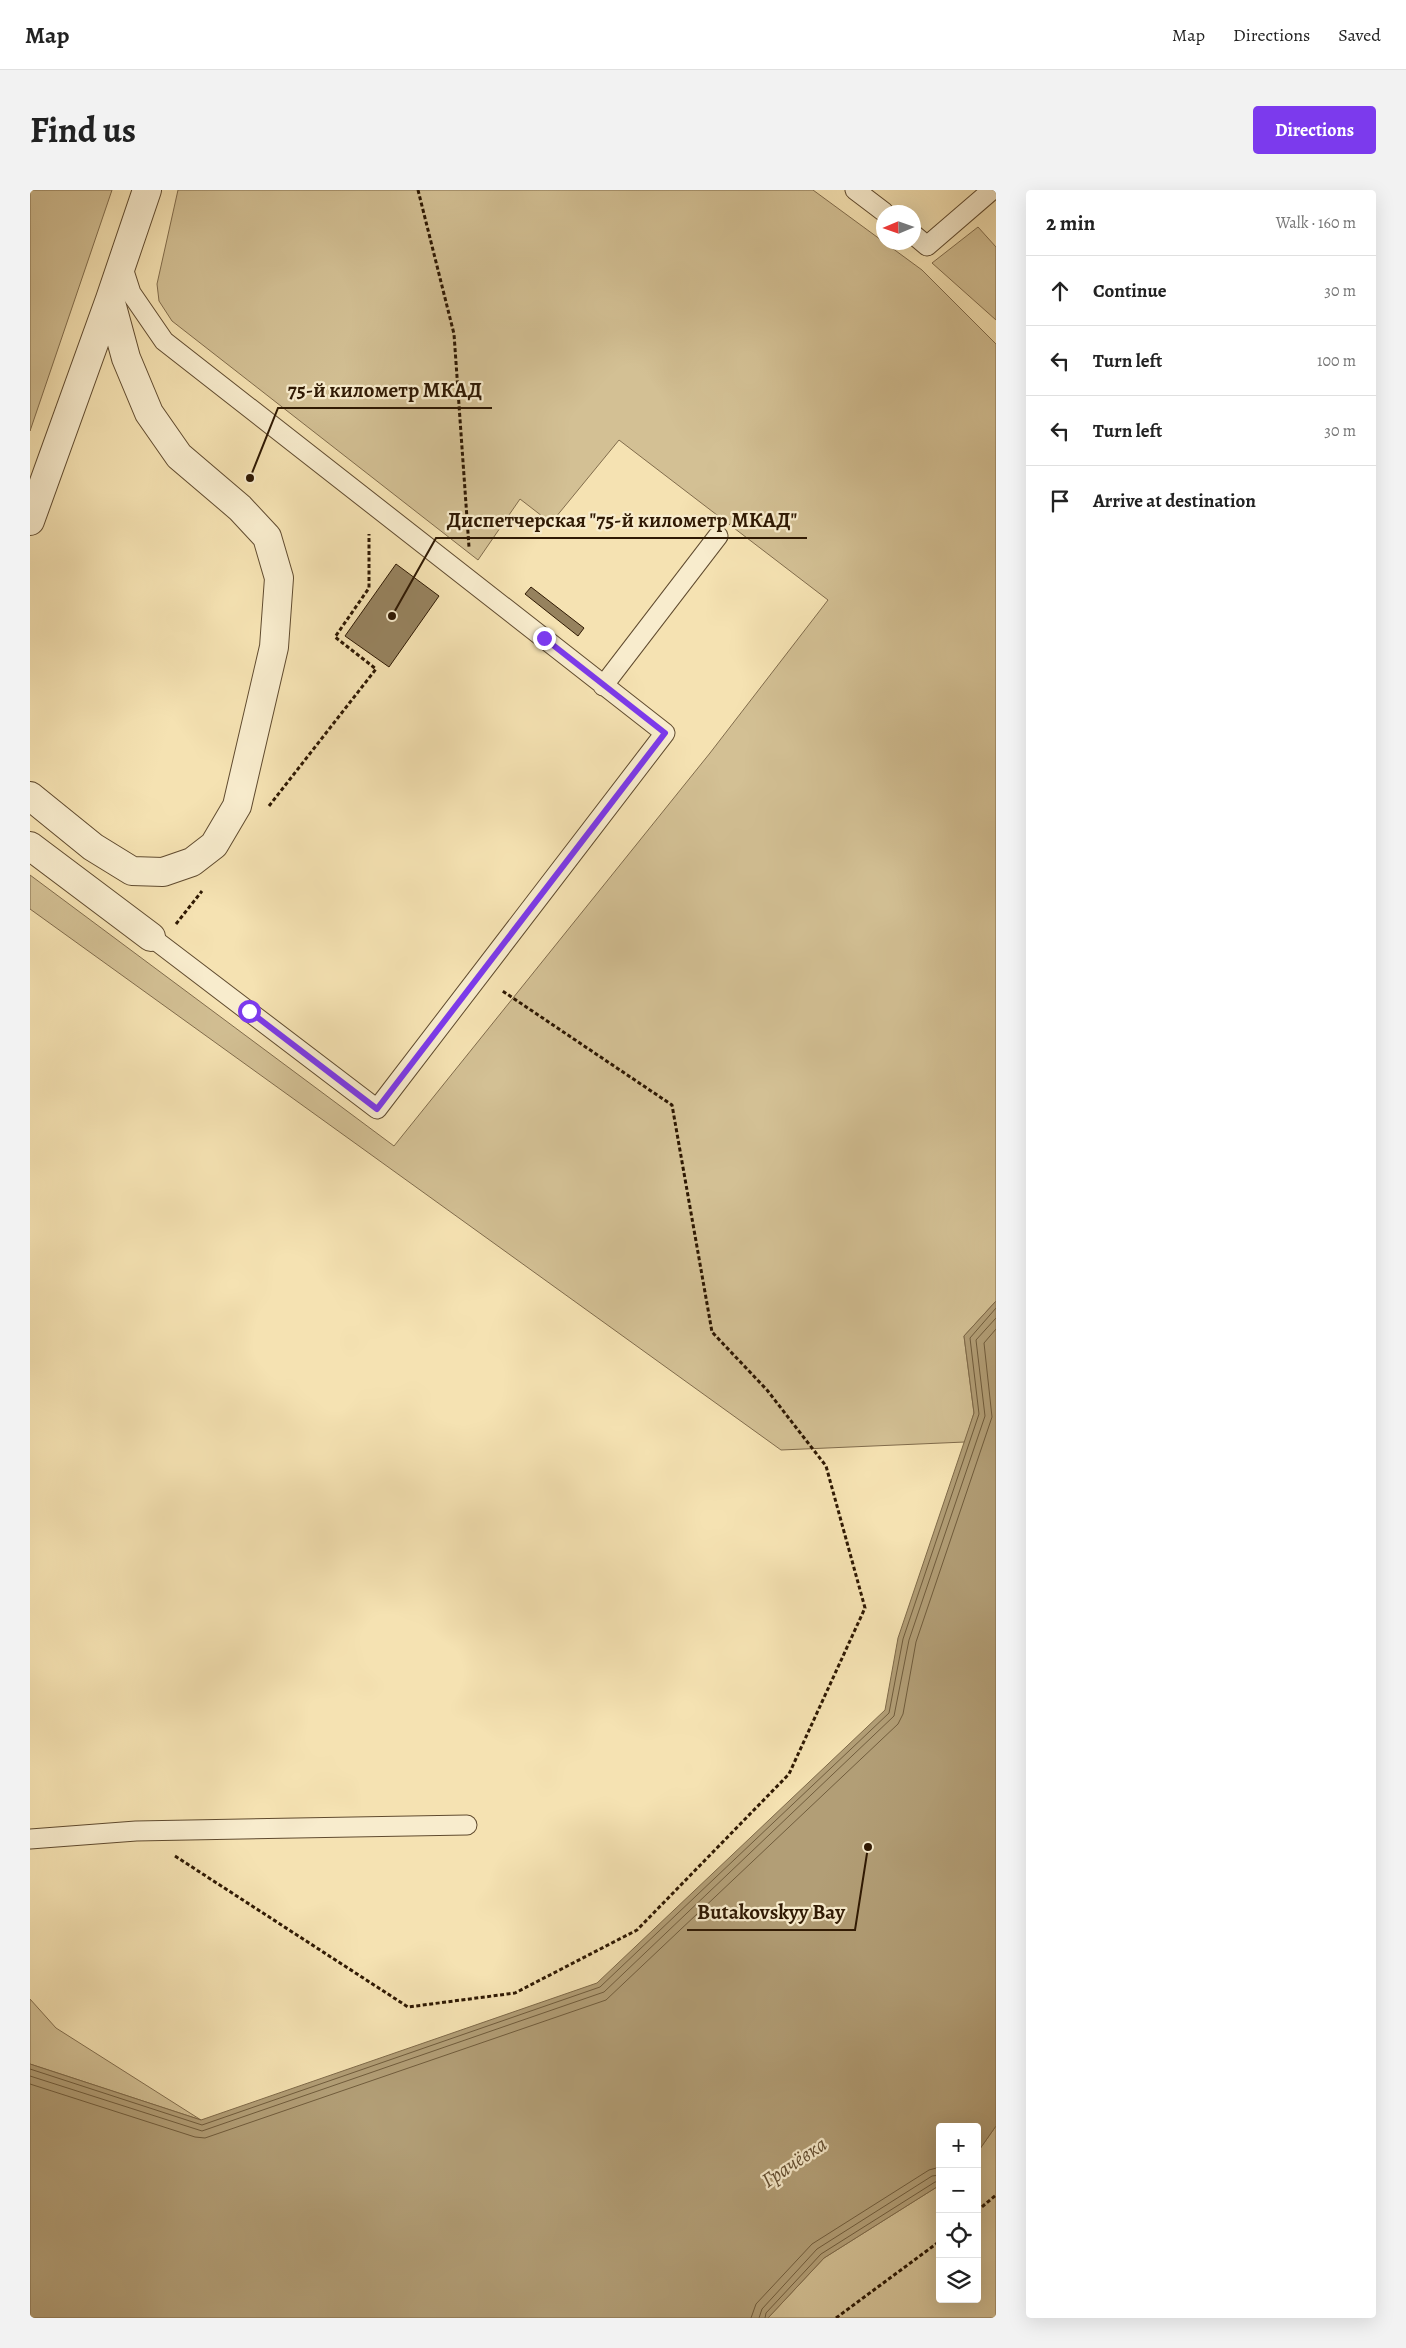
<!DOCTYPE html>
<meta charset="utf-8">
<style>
body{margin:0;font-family:Alegreya,serif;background:#f2f2f2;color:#222}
.controls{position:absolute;right:15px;bottom:15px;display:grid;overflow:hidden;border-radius:5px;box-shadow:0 5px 20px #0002}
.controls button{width:45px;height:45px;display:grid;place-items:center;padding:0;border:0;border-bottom:1px solid #e0e0e0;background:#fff;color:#222;font:25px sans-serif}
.compass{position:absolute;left:846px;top:15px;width:45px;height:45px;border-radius:50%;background:#fff;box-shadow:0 5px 20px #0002;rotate:268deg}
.stop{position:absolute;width:15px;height:15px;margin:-11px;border:4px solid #7c3aed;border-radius:50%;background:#fff}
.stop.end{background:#7c3aed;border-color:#fff;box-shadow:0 1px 5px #0008}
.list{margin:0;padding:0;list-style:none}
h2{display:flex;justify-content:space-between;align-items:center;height:65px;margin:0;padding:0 20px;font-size:21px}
h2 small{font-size:16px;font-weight:400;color:#767676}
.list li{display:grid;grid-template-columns:32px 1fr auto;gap:15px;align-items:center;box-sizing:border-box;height:70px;padding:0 20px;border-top:1px solid #e0e0e0}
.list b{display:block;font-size:19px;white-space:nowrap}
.list em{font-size:16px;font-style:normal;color:#767676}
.icon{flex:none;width:28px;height:28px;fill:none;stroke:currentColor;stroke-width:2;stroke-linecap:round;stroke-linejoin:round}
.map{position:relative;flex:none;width:966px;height:2128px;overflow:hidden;border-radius:5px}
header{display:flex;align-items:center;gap:30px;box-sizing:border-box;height:70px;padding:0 25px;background:#fff;border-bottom:1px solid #e0e0e0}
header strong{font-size:24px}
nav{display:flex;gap:28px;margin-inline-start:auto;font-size:18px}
.intro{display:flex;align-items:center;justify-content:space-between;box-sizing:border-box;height:120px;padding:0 30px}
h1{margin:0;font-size:35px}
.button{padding:12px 22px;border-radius:5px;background:#7c3aed;color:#fff;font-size:18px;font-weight:700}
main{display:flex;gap:30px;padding:0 30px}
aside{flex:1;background:#fff;border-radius:5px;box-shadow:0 5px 20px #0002}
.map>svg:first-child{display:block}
.green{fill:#d3c094;stroke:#816c4c}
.water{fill:#b29e76;stroke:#7e6948}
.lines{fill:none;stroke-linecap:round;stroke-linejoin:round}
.shore{stroke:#705c3c;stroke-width:1}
.building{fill:#96825e;stroke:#2f1903}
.lane-casing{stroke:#604b2f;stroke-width:21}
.street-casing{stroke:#604b2f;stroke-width:30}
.path{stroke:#2f1903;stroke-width:3;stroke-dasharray:4 2.5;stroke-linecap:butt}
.lane{stroke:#f8eccd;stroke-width:19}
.street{stroke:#f8eccd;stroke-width:28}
.route{stroke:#7c3aed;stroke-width:6}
.labels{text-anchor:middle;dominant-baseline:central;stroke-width:4.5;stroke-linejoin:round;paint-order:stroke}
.water-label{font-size:21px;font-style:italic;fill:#634e31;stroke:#f8eccd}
.leader{fill:none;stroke:#2f1903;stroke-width:2}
.callout-dot{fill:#2f1903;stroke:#f8eccd;stroke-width:2}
.callout-label{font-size:21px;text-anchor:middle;font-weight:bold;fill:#2f1903;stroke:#f8eccd;stroke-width:4.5;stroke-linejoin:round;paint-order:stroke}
</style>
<header>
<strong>Map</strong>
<nav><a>Map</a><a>Directions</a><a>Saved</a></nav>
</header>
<div class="intro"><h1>Find us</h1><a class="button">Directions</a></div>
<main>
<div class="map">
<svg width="966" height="2128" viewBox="0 0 966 2128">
<rect width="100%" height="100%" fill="#f5e2b2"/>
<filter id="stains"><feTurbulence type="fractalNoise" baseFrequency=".004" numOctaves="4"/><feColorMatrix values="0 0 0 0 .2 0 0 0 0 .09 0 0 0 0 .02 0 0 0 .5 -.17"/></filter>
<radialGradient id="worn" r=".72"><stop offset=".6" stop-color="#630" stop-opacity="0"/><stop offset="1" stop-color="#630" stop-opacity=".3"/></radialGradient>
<path class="green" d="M0,0H82L0,241Z
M148,0H783L892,80L966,154V1111L934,1146L944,1223L935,1252L751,1260L0,719V685L364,956L680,563L798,410L589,250L521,333L490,309L448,370L142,131L129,111L127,94Z
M948,37L966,57V130L902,73Z
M0,1809L26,1838L171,1930L0,1874Z
M966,1936V2128H738L794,2068L910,1995V2109H947V1963Z"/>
<path class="water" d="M966,1111V1936L947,1963V1937H910V1995L794,2068L738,2128H0V1874L171,1930L567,1793L855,1520L868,1448L944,1223L934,1146Z"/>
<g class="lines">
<path class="shore" d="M0,1879L172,1935L570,1797L859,1523L873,1449L949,1224L940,1148L966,1118
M0,1886L172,1941L574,1802L864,1526L879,1450L955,1226L946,1150L966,1128
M0,1894L165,1947L175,1948L576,1810L868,1534L873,1524L886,1452L962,1227L954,1153L966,1139
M721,2128L726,2114L782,2054L899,1980L910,1977
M729,2128L732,2119L787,2059L902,1986L910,1985
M735,2128L736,2123L791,2064L905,1992L910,1991"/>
</g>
<path class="building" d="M366,374L409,406L359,477L315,446Z
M501,397L554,438L548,446L495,404Z"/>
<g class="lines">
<g class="lane-casing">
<path id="lane" d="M825,0L854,22
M884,45L897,56L962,0
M92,75L101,103L134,151L635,543L347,919L121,747
M573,496L688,346
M0,1649L106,1641L437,1635"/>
</g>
<g class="street-casing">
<path id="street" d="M0,331L80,109L117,0
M0,606L63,657L102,681L133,682L162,672L184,655L207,616L244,457L249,388L237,347L210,318L149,266L119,223L96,168L80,109
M0,656L121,747"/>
</g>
<path class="path" d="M388,0L424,144L439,357
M239,616L346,479L305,447L339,398V344
M146,734L172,701
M145,1666L378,1817L485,1803L607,1740L759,1584L835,1418L796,1276L737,1200L682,1142L642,915L471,800
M947,2021L966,2005
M806,2128L910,2051"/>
<use href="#lane" class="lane"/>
<use href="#street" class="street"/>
</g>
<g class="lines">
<path class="route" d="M219,821L347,919L635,543L514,448"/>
</g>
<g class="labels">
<g class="water-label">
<text transform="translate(764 1972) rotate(-34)">Грачёвка</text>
</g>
</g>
<path class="leader" d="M220 288L248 218H462M362 426L406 348H777M838 1657L825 1740H657"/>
<g class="callout-dot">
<circle cx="220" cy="288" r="5"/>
<circle cx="362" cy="426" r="5"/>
<circle cx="838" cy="1657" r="5"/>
</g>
<g class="callout-label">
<text x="355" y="207">75-й километр МКАД</text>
<text x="592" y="337">Диспетчерская "75-й километр МКАД"</text>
<text x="741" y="1729">Butakovskyy Bay</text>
</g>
<rect width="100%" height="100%" filter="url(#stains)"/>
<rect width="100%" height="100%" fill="url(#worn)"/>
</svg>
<div class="controls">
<button>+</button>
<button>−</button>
<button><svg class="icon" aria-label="locate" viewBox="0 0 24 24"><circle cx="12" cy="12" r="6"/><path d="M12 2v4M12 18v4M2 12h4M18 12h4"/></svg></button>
<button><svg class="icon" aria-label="layers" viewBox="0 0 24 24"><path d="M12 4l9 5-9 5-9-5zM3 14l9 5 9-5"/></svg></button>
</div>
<svg class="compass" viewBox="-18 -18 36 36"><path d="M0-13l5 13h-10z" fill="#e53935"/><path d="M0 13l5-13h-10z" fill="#767676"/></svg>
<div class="stop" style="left:219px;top:821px"></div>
<div class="stop end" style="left:514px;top:448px"></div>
</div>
<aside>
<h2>2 min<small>Walk · 160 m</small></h2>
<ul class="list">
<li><svg class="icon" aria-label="ahead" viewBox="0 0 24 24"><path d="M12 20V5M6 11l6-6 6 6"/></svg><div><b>Continue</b></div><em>30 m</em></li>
<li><svg class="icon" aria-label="left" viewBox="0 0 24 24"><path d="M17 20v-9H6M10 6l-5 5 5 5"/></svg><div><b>Turn left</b></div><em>100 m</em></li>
<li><svg class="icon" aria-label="left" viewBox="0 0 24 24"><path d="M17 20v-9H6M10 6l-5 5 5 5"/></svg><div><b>Turn left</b></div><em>30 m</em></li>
<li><svg class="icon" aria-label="arrive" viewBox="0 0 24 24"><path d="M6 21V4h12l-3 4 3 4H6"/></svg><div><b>Arrive at destination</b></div></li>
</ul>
</aside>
</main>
